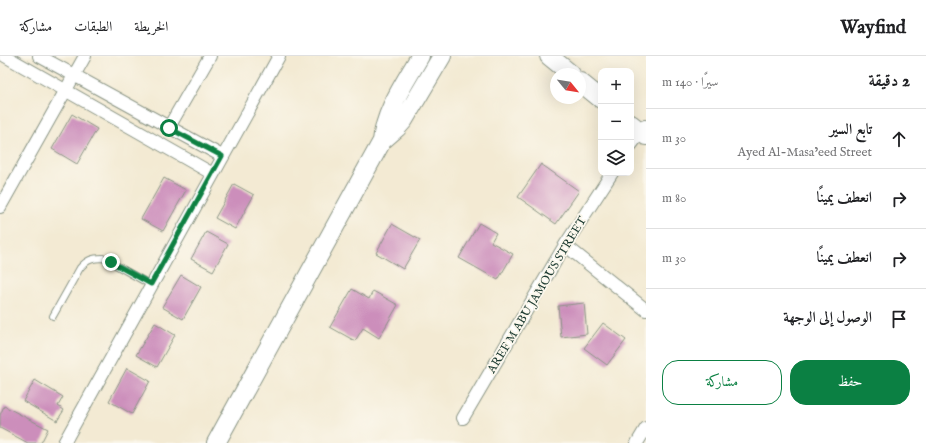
<!DOCTYPE html>
<html lang="ar">
<meta charset="utf-8">
<style>
body{margin:0;font-family:"IM FELL English",Amiri,serif;background:#f2f2f2;color:#202124;direction:rtl}
.controls{position:absolute;right:12px;top:12px;display:grid;overflow:hidden;border-radius:8px;box-shadow:0 4px 16px #0002}
.controls button{width:36px;height:36px;display:grid;place-items:center;padding:0;border:0;border-bottom:1px solid #e0e0e0;background:#fff;color:#202124;font:20px sans-serif}
.compass{position:absolute;left:550px;top:12px;width:36px;height:36px;border-radius:50%;background:#fff;box-shadow:0 4px 16px #0002;rotate:120deg}
.stop{position:absolute;width:12px;height:12px;margin:-9px;border:3px solid #0b8043;border-radius:50%;background:#fff}
.stop.end{background:#0b8043;border-color:#fff;box-shadow:0 1px 4px #0008}
.list{margin:0;padding:0;list-style:none}
h2{display:flex;justify-content:space-between;align-items:center;height:52px;margin:0;padding:0 16px;font-size:17px}
h2 small{font-size:13px;font-weight:400;color:#757577}
.list li{display:grid;grid-template-columns:26px 1fr auto;gap:12px;align-items:center;box-sizing:border-box;height:60px;padding:0 16px;border-top:1px solid #e0e0e0}
.list b{display:block;font-size:15px;white-space:nowrap}
.list p{margin:0;font-size:13px;white-space:nowrap;color:#757577}
.list em{font-size:13px;font-style:normal;color:#757577}
.actions{display:flex;gap:8px;padding:12px 16px}
.actions a{flex:1;padding:9px 0;border:1px solid #0b8043;border-radius:16px;text-align:center;font-size:14px;color:#0b8043}
.actions .main{background:#0b8043;color:#fff}
.icon{flex:none;width:22px;height:22px;fill:none;stroke:currentColor;stroke-width:2;stroke-linecap:round;stroke-linejoin:round}
.map{position:relative;flex:none;width:646px;height:387px;overflow:hidden;direction:ltr}
header{display:flex;align-items:center;gap:24px;box-sizing:border-box;height:56px;padding:0 20px;background:#fff;border-bottom:1px solid #e0e0e0}
header strong{font-size:19px}
nav{display:flex;gap:22px;margin-inline-start:auto;font-size:14px}
main{display:flex}
aside{flex:1;background:#fff}
.map>svg:first-child{display:block}
.building{fill:#cc8ebb}
.lines{fill:none;stroke-linecap:round;stroke-linejoin:round}
.lane-casing{stroke:#899484;stroke-width:8}
.street-casing{stroke:#899484;stroke-width:14}
.secondary-casing{stroke:#899484;stroke-width:20}
.lane{stroke:#fff;stroke-width:6}
.street{stroke:#fff;stroke-width:12}
.secondary{stroke:#fff;stroke-width:18}
.route{stroke:#0b8043;stroke-width:5}
.labels{text-anchor:middle;dominant-baseline:central;stroke-width:3.5;stroke-linejoin:round;paint-order:stroke}
.street-label{font-size:12px;fill:#1f3d34;stroke:#fbf7ec}
</style>
<header>
<strong>Wayfind</strong>
<nav><a>الخريطة</a><a>الطبقات</a><a>مشاركة</a></nav>
</header>
<main>
<aside>
<h2>2 دقيقة<small>سيرًا · 140 m</small></h2>
<ul class="list">
<li><svg class="icon" aria-label="ahead" viewBox="0 0 24 24"><path d="M12 20V5M6 11l6-6 6 6"/></svg><div><b>تابع السير</b><p>Ayed Al-Masa’eed Street</p></div><em>30 m</em></li>
<li><svg class="icon" aria-label="right" viewBox="0 0 24 24"><path d="M7 20v-9h11M14 6l5 5-5 5"/></svg><div><b>انعطف يمينًا</b></div><em>80 m</em></li>
<li><svg class="icon" aria-label="right" viewBox="0 0 24 24"><path d="M7 20v-9h11M14 6l5 5-5 5"/></svg><div><b>انعطف يمينًا</b></div><em>30 m</em></li>
<li><svg class="icon" aria-label="arrive" viewBox="0 0 24 24"><path d="M6 21V4h12l-3 4 3 4H6"/></svg><div><b>الوصول إلى الوجهة</b></div></li>
</ul>
<div class="actions"><a class="main">حفظ</a><a>مشاركة</a></div>
</aside>
<div class="map">
<svg width="646" height="387" viewBox="0 0 646 387">
<rect width="100%" height="100%" fill="#fbf7ec"/>
<filter id="ink" filterUnits="userSpaceOnUse"><feTurbulence type="fractalNoise" baseFrequency=".025" numOctaves="2"/><feDisplacementMap in="SourceGraphic" scale="8" xChannelSelector="R" yChannelSelector="G"/><feConvolveMatrix kernelMatrix="1 2 1 2 8 2 1 2 1" color-interpolation-filters="sRGB"/></filter>
<filter id="wash" filterUnits="userSpaceOnUse"><feTurbulence type="fractalNoise" baseFrequency=".012" numOctaves="4" result="noise"/><feDisplacementMap in="SourceGraphic" scale="16" xChannelSelector="R" yChannelSelector="G"/><feGaussianBlur stdDeviation="0.9" result="paint"/><feColorMatrix in="noise" values="0 0 0 0 0 0 0 0 0 0 0 0 0 0 0 0 0 1.4 0 .05"/><feComposite in="paint" operator="in"/></filter>
<g filter="url(#wash)">
<rect width="100%" height="100%" fill="#f3ead3"/>
<g id="blocks">
<path class="building" d="M72,58L97,73L77,108L52,93Z
M541,108L579,135L556,168L518,141Z
M164,122L186,134L163,175L141,163Z
M234,128L254,139L235,173L215,162Z
M479,167L496,177L491,186L513,198L498,224L459,202Z
M392,168L420,184L403,213L376,197Z
M206,176L228,188L213,215L191,203Z
M181,219L201,231L183,263L162,251Z
M352,233L369,243L373,235L398,249L379,282L363,272L355,285L330,271Z
M584,247L587,278L561,281L558,250Z
M155,267L175,279L157,311L136,299Z
M603,267L626,284L607,309L584,292Z
M127,312L150,325L132,358L109,345Z
M35,324L63,341L58,350L64,354L57,365L23,345Z
M4,350L48,373L41,387H28L0,372V359Z"/>
</g>
</g>
<g filter="url(#ink)">
<use href="#blocks" fill-opacity="0" stroke="#899484" stroke-width="1"/>
<g class="lines">
<g class="lane-casing">
<path id="lane" d="M53,260L80,212C87,204 92,202 103,202L151,229"/>
</g>
<g class="street-casing">
<path id="street" d="M5,0L213,118
M39,0L222,100
M169,71L210,0
M631,89L645,70
M0,151L85,0
M565,189L646,254
M463,362L565,189L612,117
M64,387L279,0
M637,387L646,372"/>
</g>
<g class="secondary-casing">
<path id="secondary" d="M549,0L571,18
M580,26L601,43
M631,68L646,80
M382,85L397,72L404,64L442,0
M216,387L382,85C385,54 405,27 420,0"/>
</g>
<use href="#lane" class="lane"/>
<use href="#street" class="street"/>
<use href="#secondary" class="secondary"/>
</g>
</g>
<g class="lines" filter="url(#ink)">
<path class="route" d="M111,206L151,228L222,100L169,72"/>
</g>
<g class="labels">
<g class="street-label">
<text transform="translate(537 239) rotate(-59)">AREF M ABU JAMOUS STREET</text>
</g>
</g>
</svg>
<div class="controls">
<button>+</button>
<button>−</button>
<button><svg class="icon" aria-label="layers" viewBox="0 0 24 24"><path d="M12 4l9 5-9 5-9-5zM3 14l9 5 9-5"/></svg></button>
</div>
<svg class="compass" viewBox="-18 -18 36 36"><path d="M0-13l5 13h-10z" fill="#e53935"/><path d="M0 13l5-13h-10z" fill="#757577"/></svg>
<div class="stop" style="left:169px;top:72px"></div>
<div class="stop end" style="left:111px;top:206px"></div>
</div>
</main>
